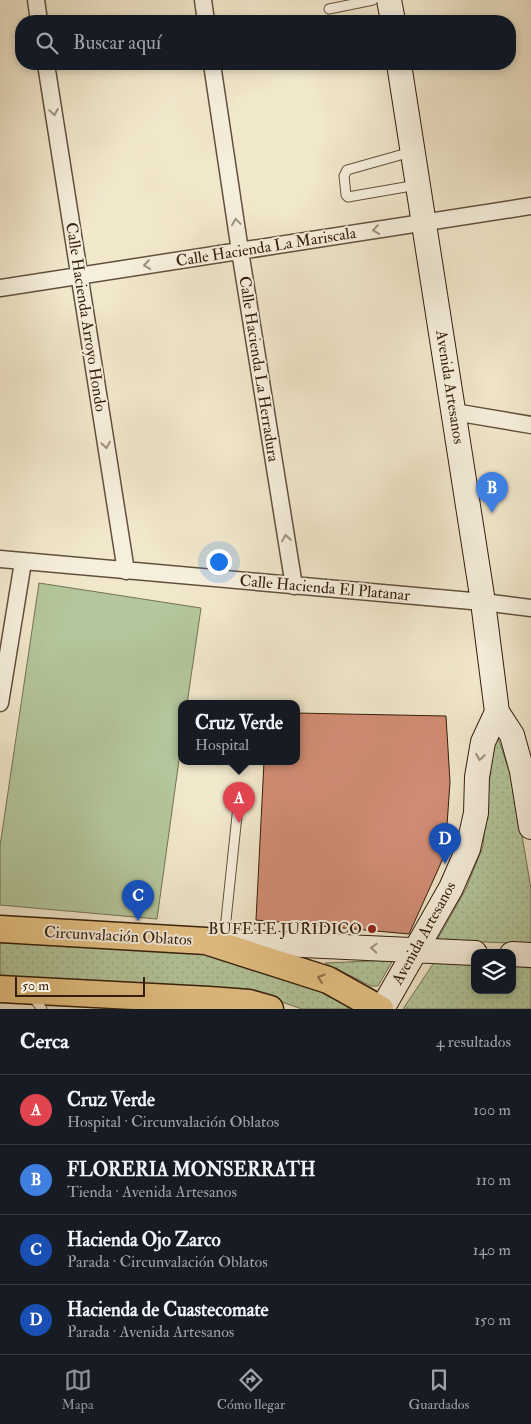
<!DOCTYPE html>
<html lang="es">
<meta charset="utf-8">
<style>
body{margin:0;font-family:"IM FELL Double Pica",serif;background:#242831;color:#f1f3f6}
.controls{position:absolute;right:15px;bottom:15px;display:grid;overflow:hidden;border-radius:10px;box-shadow:0 2px 8px #0003}
.controls button{width:45px;height:45px;display:grid;place-items:center;padding:0;border:0;border-bottom:1px solid #363941;background:#171b24;color:#f1f3f6;font:25px sans-serif}
.scale{position:absolute;left:15px;bottom:12px;width:130px;box-sizing:border-box;padding-left:5px;border:2px solid #341e0c;border-top:0;font-size:14px;line-height:18px;white-space:nowrap;color:#341e0c;-webkit-text-stroke:4px #f6efdd;paint-order:stroke}
.you{position:absolute;left:218px;top:561px;width:18px;height:18px;margin:-12px;border:4px solid #fff;border-radius:50%;background:#1a73e8;box-shadow:0 0 0 8px #1a73e833}
.badge{display:grid;place-items:center;width:32px;height:32px;border-radius:50%;background:#8c9099;color:#fff;font-size:16px;font-weight:700}
.pin{position:absolute;translate:-50% -41px;filter:drop-shadow(0 1px 2px #0008)}
.pin::after{content:'';position:absolute;top:26px;width:18px;height:15px;background:inherit;clip-path:polygon(0 0,100% 0,50% 100%)}
.popup{position:absolute;left:178px;top:700px;width:122px;height:65px;box-sizing:border-box;display:grid;place-content:center;border-radius:10px;background:#171b24;filter:drop-shadow(0 1px 4px #0005);font-size:16px;white-space:nowrap;color:#9ea1a6}
.popup b{font-size:19px;color:#f1f3f6}
.popup::after{content:'';position:absolute;left:50%;top:100%;margin-left:-10px;border:10px solid transparent;border-top-color:#171b24}
.list{margin:0;padding:0;list-style:none}
h2{display:flex;justify-content:space-between;align-items:center;height:65px;margin:0;padding:0 20px;font-size:21px}
h2 small{font-size:16px;font-weight:400;color:#9ea1a6}
.list li{display:grid;grid-template-columns:32px 1fr auto;gap:15px;align-items:center;box-sizing:border-box;height:70px;padding:0 20px;border-top:1px solid #363941}
.list b{display:block;font-size:19px;white-space:nowrap}
.list p{margin:0;font-size:16px;white-space:nowrap;color:#9ea1a6}
.list em{font-size:16px;font-style:normal;color:#9ea1a6}
.icon{flex:none;width:28px;height:28px;fill:none;stroke:currentColor;stroke-width:2;stroke-linecap:round;stroke-linejoin:round}
.map{position:relative;flex:none;width:531px;height:1009px;overflow:hidden}
.search{position:absolute;background:#171b24;box-shadow:0 2px 8px #0003;left:15px;right:15px;top:15px;height:55px;display:flex;align-items:center;gap:12px;box-sizing:border-box;padding:0 18px;border-radius:20px;color:#9ea1a6;font-size:19px}
.sheet{height:345px;background:#171b24}
nav{display:flex;justify-content:space-around;align-items:center;box-sizing:border-box;height:70px;border-top:1px solid #363941;background:#171b24;font-size:14px;color:#9ea1a6}
nav a{display:grid;justify-items:center;gap:2px}
nav .on{color:#8c9099}
.map>svg:first-child{display:block}
.grass{fill:url(#grass-dots);stroke:#747254}
.pitch{fill:#b4c79c;stroke:#747254}
.building{fill:#d28d74;stroke:#341e0c}
.lines{fill:none;stroke-linecap:round;stroke-linejoin:round}
.lane-casing{stroke:#63503c;stroke-width:11}
.street-casing{stroke:#63503c;stroke-width:19}
.secondary-casing{stroke:#341e0c;stroke-width:26}
.primary-casing{stroke:#341e0c;stroke-width:29}
.lane{stroke:#f6efdd;stroke-width:9}
.street{stroke:#f6efdd;stroke-width:16}
.secondary{stroke:#f6efdd;stroke-width:24}
.primary{stroke:#e8c486;stroke-width:26}
.oneway{stroke:#9f917f}
.oneway2{stroke:#8e7149}
.poi-dot{fill:#8f2418;stroke:#f6efdd;stroke-width:2}
.labels{text-anchor:middle;dominant-baseline:central;stroke-width:4;stroke-linejoin:round;paint-order:stroke}
.street-label{font-size:16px;fill:#341e0c;stroke:#f6efdd}
.poi-label{font-size:16px;fill:#341e0c;stroke:#f6efdd;text-anchor:end}
</style>
<div class="map">
<svg width="531" height="1009" viewBox="0 0 531 1009">
<defs>
<pattern id="grass-dots" width="8" height="8" patternUnits="userSpaceOnUse" patternTransform="scale(1.25)"><rect width="8" height="8" fill="#b4c79c"/><path d="M2 2h.1M6 6h.1" fill="none" stroke="#9baa85" stroke-width="1.8" stroke-linecap="round"/></pattern>
</defs>
<rect width="100%" height="100%" fill="#f1e7cb"/>
<filter id="stains"><feTurbulence type="fractalNoise" baseFrequency=".004" numOctaves="4"/><feColorMatrix values="0 0 0 0 .2 0 0 0 0 .09 0 0 0 0 .02 0 0 0 .5 -.17"/></filter>
<radialGradient id="worn" r=".72"><stop offset=".6" stop-color="#630" stop-opacity="0"/><stop offset="1" stop-color="#630" stop-opacity=".3"/></radialGradient>
<path class="grass" d="M494,726L513,782L531,889V944L437,940L466,889L483,846L490,775L489,742Z
M0,936L245,957L364,1009H302L259,994L201,987L0,976Z
M393,960L378,986H371L325,963Z
M435,961L475,964V990H512V966L531,968V1009H403Z"/>
<path class="pitch" d="M39,583L201,608L187,704H182L181,746L157,919L0,905V846Z"/>
<path class="building" d="M296,713L446,716L450,782L445,854L409,934L256,920L264,762H296Z"/>
<g class="lines">
<g class="lane-casing">
<path id="lane" d="M329,9L373,0
M411,152L347,170L344,176L346,195L348,197L417,185
M224,939L238,806
M32,996L42,1009"/>
</g>
<g class="street-casing">
<path id="street" d="M36,0L39,21
M203,0L206,21
M46,64L126,571
M212,64L240,251L294,586
M0,288L531,206
M454,412L531,425
M0,559L483,602L531,608
M0,703L23,562"/>
</g>
<g class="secondary-casing">
<path id="secondary" d="M389,0L393,21
M399,64L483,602L497,712L512,735L522,771L531,827
M219,941L475,953
M512,954L531,955
M382,1009L451,888L468,849L476,813L477,777L483,742L497,712"/>
</g>
<g class="primary-casing">
<path id="primary" d="M0,929L206,941L328,980L380,1009
M0,989L209,1000L249,1003L270,1009"/>
</g>
<use href="#lane" class="lane"/>
<use href="#street" class="street"/>
<use href="#secondary" class="secondary"/>
<use href="#primary" class="primary"/>
</g>
<defs><path id="oneway-chevron" d="M-2-3.5L2.5 0L-2 3.5" fill="none" stroke-width="1.6" stroke-linecap="round" stroke-linejoin="round" transform="scale(1.25)"/></defs>
<g class="oneway">
<use href="#oneway-chevron" transform="translate(54 112) rotate(81)"/>
<use href="#oneway-chevron" transform="translate(236 222) rotate(-98)"/>
<use href="#oneway-chevron" transform="translate(376 230) rotate(171)"/>
<use href="#oneway-chevron" transform="translate(147 265) rotate(171)"/>
<use href="#oneway-chevron" transform="translate(106 445) rotate(81)"/>
<use href="#oneway-chevron" transform="translate(286 538) rotate(-99)"/>
<use href="#oneway-chevron" transform="translate(480 757) rotate(99)"/>
<use href="#oneway-chevron" transform="translate(374 948) rotate(-177)"/>
</g>
<use class="oneway2" href="#oneway-chevron" transform="translate(321 978) rotate(-162)"/>
<circle class="poi-dot" cx="372" cy="929" r="5"/>
<g class="labels">
<g class="street-label">
<text transform="translate(266 247) rotate(-9)">Calle Hacienda La Mariscala</text>
<text transform="translate(86 317) rotate(81)">Calle Hacienda Arroyo Hondo</text>
<text transform="translate(259 369) rotate(81)">Calle Hacienda La Herradura</text>
<text transform="translate(450 387) rotate(81)">Avenida Artesanos</text>
<text transform="translate(325 588) rotate(5)">Calle Hacienda El Platanar</text>
<text transform="translate(424 933) rotate(-61)">Avenida Artesanos</text>
<text transform="translate(118 936) rotate(3)">Circunvalación Oblatos</text>
</g>
<g class="poi-label">
<text x="362" y="929">BUFETE JURIDICO</text>
</g>
</g>
<rect width="100%" height="100%" filter="url(#stains)"/>
<rect width="100%" height="100%" fill="url(#worn)"/>
</svg>
<div class="controls">
<button><svg class="icon" aria-label="layers" viewBox="0 0 24 24"><path d="M12 4l9 5-9 5-9-5zM3 14l9 5 9-5"/></svg></button>
</div>
<div class="scale">50 m</div>
<div class="you"></div>
<div class="pin badge" style="left:239px;top:823px;background:#e0444e">A</div>
<div class="popup"><b>Cruz Verde</b>Hospital</div>
<div class="pin badge" style="left:492px;top:513px;background:#3f7fe0">B</div>
<div class="pin badge" style="left:138px;top:921px;background:#1a4fb4">C</div>
<div class="pin badge" style="left:445px;top:864px;background:#1a4fb4">D</div>
<div class="search"><svg class="icon" aria-label="search" viewBox="0 0 24 24"><circle cx="10" cy="10" r="6"/><path d="M15 15l6 6"/></svg>Buscar aquí</div>
</div>
<section class="sheet">
<h2>Cerca<small>4 resultados</small></h2>
<ul class="list">
<li><span class="badge" style="background:#e0444e">A</span><div><b>Cruz Verde</b><p>Hospital · Circunvalación Oblatos</p></div><em>100 m</em></li>
<li><span class="badge" style="background:#3f7fe0">B</span><div><b>FLORERIA MONSERRATH</b><p>Tienda · Avenida Artesanos</p></div><em>110 m</em></li>
<li><span class="badge" style="background:#1a4fb4">C</span><div><b>Hacienda Ojo Zarco</b><p>Parada · Circunvalación Oblatos</p></div><em>140 m</em></li>
<li><span class="badge" style="background:#1a4fb4">D</span><div><b>Hacienda de Cuastecomate</b><p>Parada · Avenida Artesanos</p></div><em>150 m</em></li>
</ul>
</section>
<nav>
<a class="on"><svg class="icon" aria-label="map" viewBox="0 0 24 24"><path d="M3 6l6-2 6 2 6-2v14l-6 2-6-2-6 2zM9 4v14M15 6v14"/></svg>Mapa</a>
<a><svg class="icon" aria-label="directions" viewBox="0 0 24 24"><path d="M12 3l9 9-9 9-9-9zM9 14v-3h6M13 9l2 2-2 2"/></svg>Cómo llegar</a>
<a><svg class="icon" aria-label="saved" viewBox="0 0 24 24"><path d="M7 4h10v16l-5-4-5 4z"/></svg>Guardados</a>
</nav>
